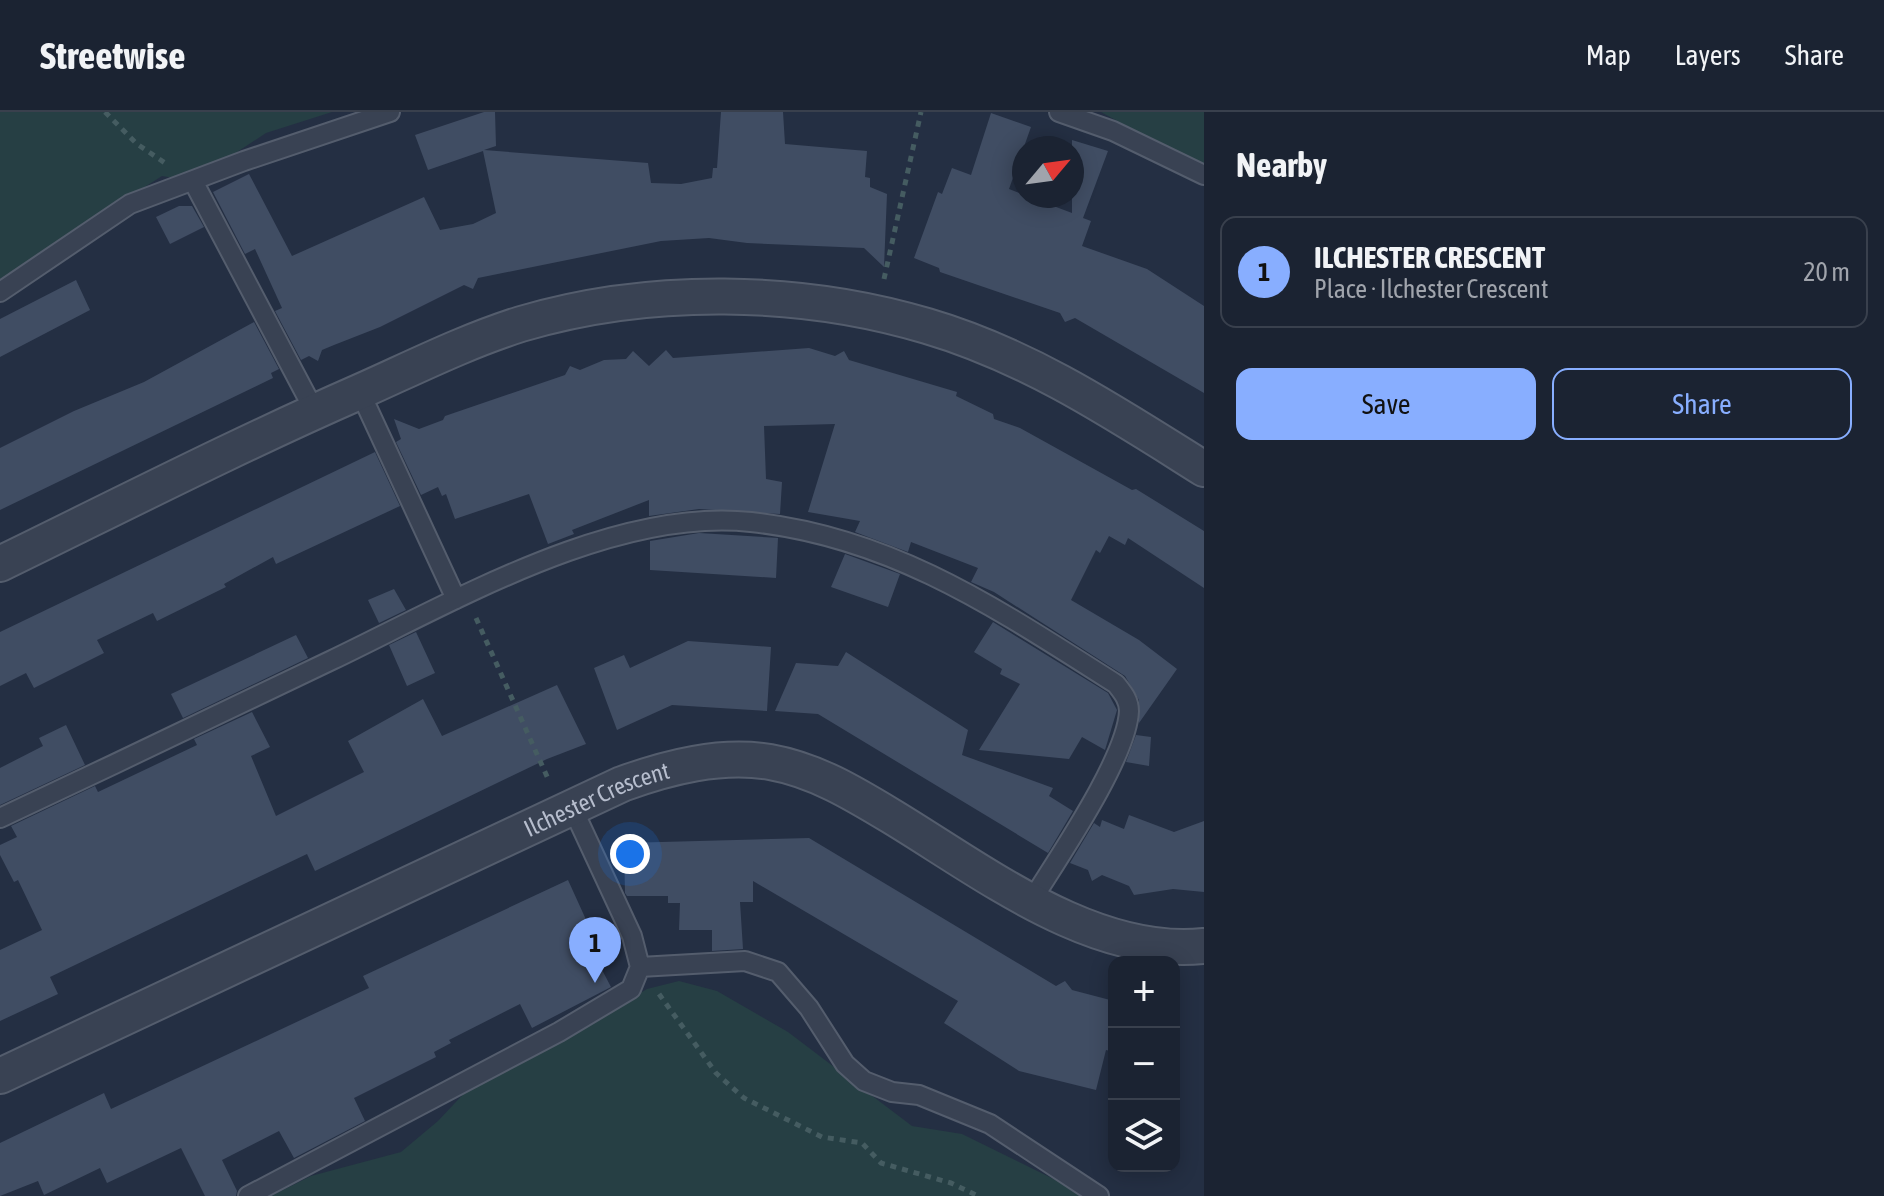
<!DOCTYPE html>
<meta charset="utf-8">
<style>
body{margin:0;font-family:"Asap Condensed",sans-serif;background:#242b3a;color:#f1f3f6}
.controls{position:absolute;right:24px;bottom:24px;display:grid;overflow:hidden;border-radius:16px;box-shadow:0 4px 20px #0003}
.controls button{width:72px;height:72px;display:grid;place-items:center;padding:0;border:0;border-bottom:2px solid #39404d;background:#1b2332;color:#f1f3f6;font:40px sans-serif}
.compass{position:absolute;left:1012px;top:24px;width:72px;height:72px;border-radius:50%;background:#1b2332;box-shadow:0 4px 20px #0003;rotate:61deg}
.you{position:absolute;left:630px;top:742px;width:28px;height:28px;margin:-20px;border:6px solid #fff;border-radius:50%;background:#1a73e8;box-shadow:0 0 0 12px #1a73e833}
.badge{display:grid;place-items:center;width:52px;height:52px;border-radius:50%;background:#88aeff;color:#111;font-size:26px;font-weight:700}
.pin{position:absolute;translate:-50% -66px;filter:drop-shadow(0 2px 4px #0008)}
.pin::after{content:'';position:absolute;top:42px;width:28px;height:24px;background:inherit;clip-path:polygon(0 0,100% 0,50% 100%)}
.list{margin:0;padding:0;list-style:none}
h2{display:flex;justify-content:space-between;align-items:center;height:104px;margin:0;padding:0 32px;font-size:34px}
h2 small{font-size:26px;font-weight:400;color:#a0a4ac}
.list li{display:grid;grid-template-columns:52px 1fr auto;gap:24px;align-items:center;box-sizing:border-box;height:112px;margin:0 16px 16px;padding:0 16px;border:2px solid #39404d;border-radius:16px}
.list b{display:block;font-size:30px;white-space:nowrap}
.list p{margin:0;font-size:26px;white-space:nowrap;color:#a0a4ac}
.list em{font-size:26px;font-style:normal;color:#a0a4ac}
.actions{display:flex;gap:16px;padding:24px 32px}
.actions a{flex:1;padding:18px 0;border:2px solid #88aeff;border-radius:16px;text-align:center;font-size:28px;color:#88aeff}
.actions .main{background:#88aeff;color:#111}
.icon{flex:none;width:44px;height:44px;fill:none;stroke:currentColor;stroke-width:2;stroke-linecap:round;stroke-linejoin:round}
.map{position:relative;flex:none;width:1204px;height:1084px;overflow:hidden}
header{display:flex;align-items:center;gap:48px;box-sizing:border-box;height:112px;padding:0 40px;background:#1b2332;border-bottom:2px solid #39404d}
header strong{font-size:38px}
nav{display:flex;gap:44px;margin-inline-start:auto;font-size:28px}
main{display:flex}
aside{flex:1;background:#1b2332}
.map>svg:first-child{display:block}
.green{fill:#263f44}
.building{fill:#404d63}
.lines{fill:none;stroke-linecap:round;stroke-linejoin:round}
.service-casing{stroke:#545d6d;stroke-width:22}
.minor-casing{stroke:#545d6d;stroke-width:38}
.path{stroke:#455c61;stroke-width:5;stroke-dasharray:6 6;stroke-linecap:butt}
.service{stroke:#394253;stroke-width:18}
.minor{stroke:#394253;stroke-width:34}
.labels{text-anchor:middle;dominant-baseline:central;stroke-width:6;stroke-linejoin:round;paint-order:stroke}
.street-label{font-size:24px;fill:#b6bdcd;stroke:#1d2738}
</style>
<header>
<strong>Streetwise</strong>
<nav><a>Map</a><a>Layers</a><a>Share</a></nav>
</header>
<main>
<div class="map">
<svg width="1204" height="1084" viewBox="0 0 1204 1084">
<rect width="100%" height="100%" fill="#242f43"/>
<path class="green" d="M0,0H332L266,21L193,69L162,64L0,167Z
M1101,0H1204V57Z
M679,869L717,879L788,920L912,1014L962,1022L1088,1084H271L311,1064L401,1040L438,1009L470,975L529,946L647,877Z"/>
<path class="building" d="M484,0H495L496,34L484,38L648,51L651,71L681,72L712,66L713,56H717L721,0H783L785,32L867,39L865,65L870,66V75L887,82L884,155L864,136L747,131L709,126L661,129L478,166L473,177L464,173L380,215L334,233L322,238L318,249L309,244L301,248L275,199L282,196L255,137L245,142L213,80L249,62L292,144L424,85L440,118L473,112L496,101L483,39L428,58L415,23Z
M991,1L1031,15L1009,77L1072,101V28L1108,39L1083,106L1091,109L1082,134L1147,157L1204,194V281L1075,206L1065,210L1060,201L940,160L939,156L914,146L938,80L942,82L952,56L971,63Z
M179,94H192L204,115L170,132L156,105Z
M76,168L90,198L0,245V207Z
M254,210L279,257L271,261L273,266L0,398V336L74,299L144,270Z
M809,236L835,244L844,239L849,248L957,280L956,284L993,302L994,307L1020,316L1132,378L1136,377L1204,419V476L1128,426L1125,433L1109,424L1100,441L1096,438L1071,488L1139,528L1177,557L1139,611V588L1125,564L994,480L971,470L978,456L911,430L908,440L855,420L860,409L808,400L835,312L764,314L766,367L782,370L780,402L699,397L649,404V388L572,418L574,422L548,432L529,382L455,407L446,382L442,384L438,375L421,383L396,330L401,327L394,307L419,317L443,308L445,304L565,263L570,254L580,258L604,248L626,247L633,239L649,254L666,238L673,246Z
M375,340L400,394L276,452L273,445L224,472L226,475L157,509L153,501L97,528L104,541L34,576L26,561L0,574V520Z
M699,421L778,426L776,466L650,458V429Z
M845,442L900,462L888,495L831,475Z
M394,477L406,498L379,511L368,488Z
M993,510L1108,581L1117,598L1105,638L1082,625L1069,647L979,638L1020,572L1000,562L1002,557L974,540Z
M416,520L435,561L407,574L389,533Z
M296,523L308,546L183,606L171,582Z
M688,529L771,535L767,599L672,593L617,618L594,556L624,543L630,556Z
M846,540L968,618L962,643L1053,676L1049,684L1073,699L1048,741L818,602L775,599L796,551L838,554Z
M557,573L586,632L547,647L315,759L307,742L265,762L50,865L58,882L0,909V838L42,818L18,768L14,770L0,743V733L17,725L11,714L95,674L98,680L197,633L194,627L252,600L270,635L251,644L276,704L364,660L348,629L423,587L442,624Z
M66,613L85,653L0,693V656L43,634L39,626Z
M1136,623L1151,625L1149,654L1126,650Z
M1129,703L1174,720L1204,709V780L1173,777L1134,783L1129,774L1102,763L1092,769L1088,758L1070,751L1094,711L1100,715L1102,708L1124,717Z
M809,726L1056,874L1065,869L1072,878L1114,889V940L1106,938L1096,978L1019,959L944,911L958,889L753,769V790H740L743,837L712,839V818H679L680,791H668V784H627L625,781L624,731Z
M568,768L588,812L580,816L611,875L532,916L520,892L449,928L451,931L434,940L436,945L354,986L365,1009L294,1046L279,1019L222,1048L237,1079L236,1084H205L181,1036L107,1071L100,1056L44,1083L38,1069L0,1084V1031L104,981L111,997L369,876L363,864Z"/>
<g class="lines">
<g class="service-casing">
<path id="service" d="M1059,0L1113,19L1204,63
M193,69L314,298
M0,180L130,92L244,49L390,0
M360,280L456,487
M0,706C111,654 221,601 332,548C453,490 614,395 751,410C893,425 999,498 1116,572C1123,581 1129,588 1129,599C1127,646 1058,746 1032,788
M640,855L745,849L778,860L809,896L845,952L864,969L892,980L919,983L990,1012L1099,1084
M248,1084L559,920L631,877L640,855L632,824L572,695"/>
</g>
<g class="minor-casing">
<g id="minor">
<path d="M0,452C119,394 238,333 359,280C413,256 464,230 521,212C649,174 800,176 927,214C1029,244 1115,301 1204,357"/>
<path id="s1" d="M0,964L622,672C669,655 720,642 770,650C815,658 853,681 891,704C982,759 1093,846 1204,834"/>
</g>
</g>
<path class="path" d="M105,0L137,32L165,51
M884,167L921,0
M476,506L549,669
M659,882L716,961L744,986L822,1025L862,1031L881,1051L951,1071L978,1084"/>
<use href="#service" class="service"/>
<use href="#minor" class="minor"/>
</g>
<g class="labels">
<g class="street-label">
<text stroke="none"><textPath href="#s1" startOffset="658">Ilchester Crescent</textPath></text>
</g>
</g>
</svg>
<div class="controls">
<button>+</button>
<button>−</button>
<button><svg class="icon" aria-label="layers" viewBox="0 0 24 24"><path d="M12 4l9 5-9 5-9-5zM3 14l9 5 9-5"/></svg></button>
</div>
<svg class="compass" viewBox="-18 -18 36 36"><path d="M0-13l5 13h-10z" fill="#e53935"/><path d="M0 13l5-13h-10z" fill="#a0a4ac"/></svg>
<div class="you"></div>
<div class="pin badge" style="left:595px;top:871px">1</div>
</div>
<aside>
<h2>Nearby<small></small></h2>
<ul class="list">
<li><span class="badge">1</span><div><b>ILCHESTER CRESCENT</b><p>Place · Ilchester Crescent</p></div><em>20 m</em></li>
</ul>
<div class="actions"><a class="main">Save</a><a>Share</a></div>
</aside>
</main>
